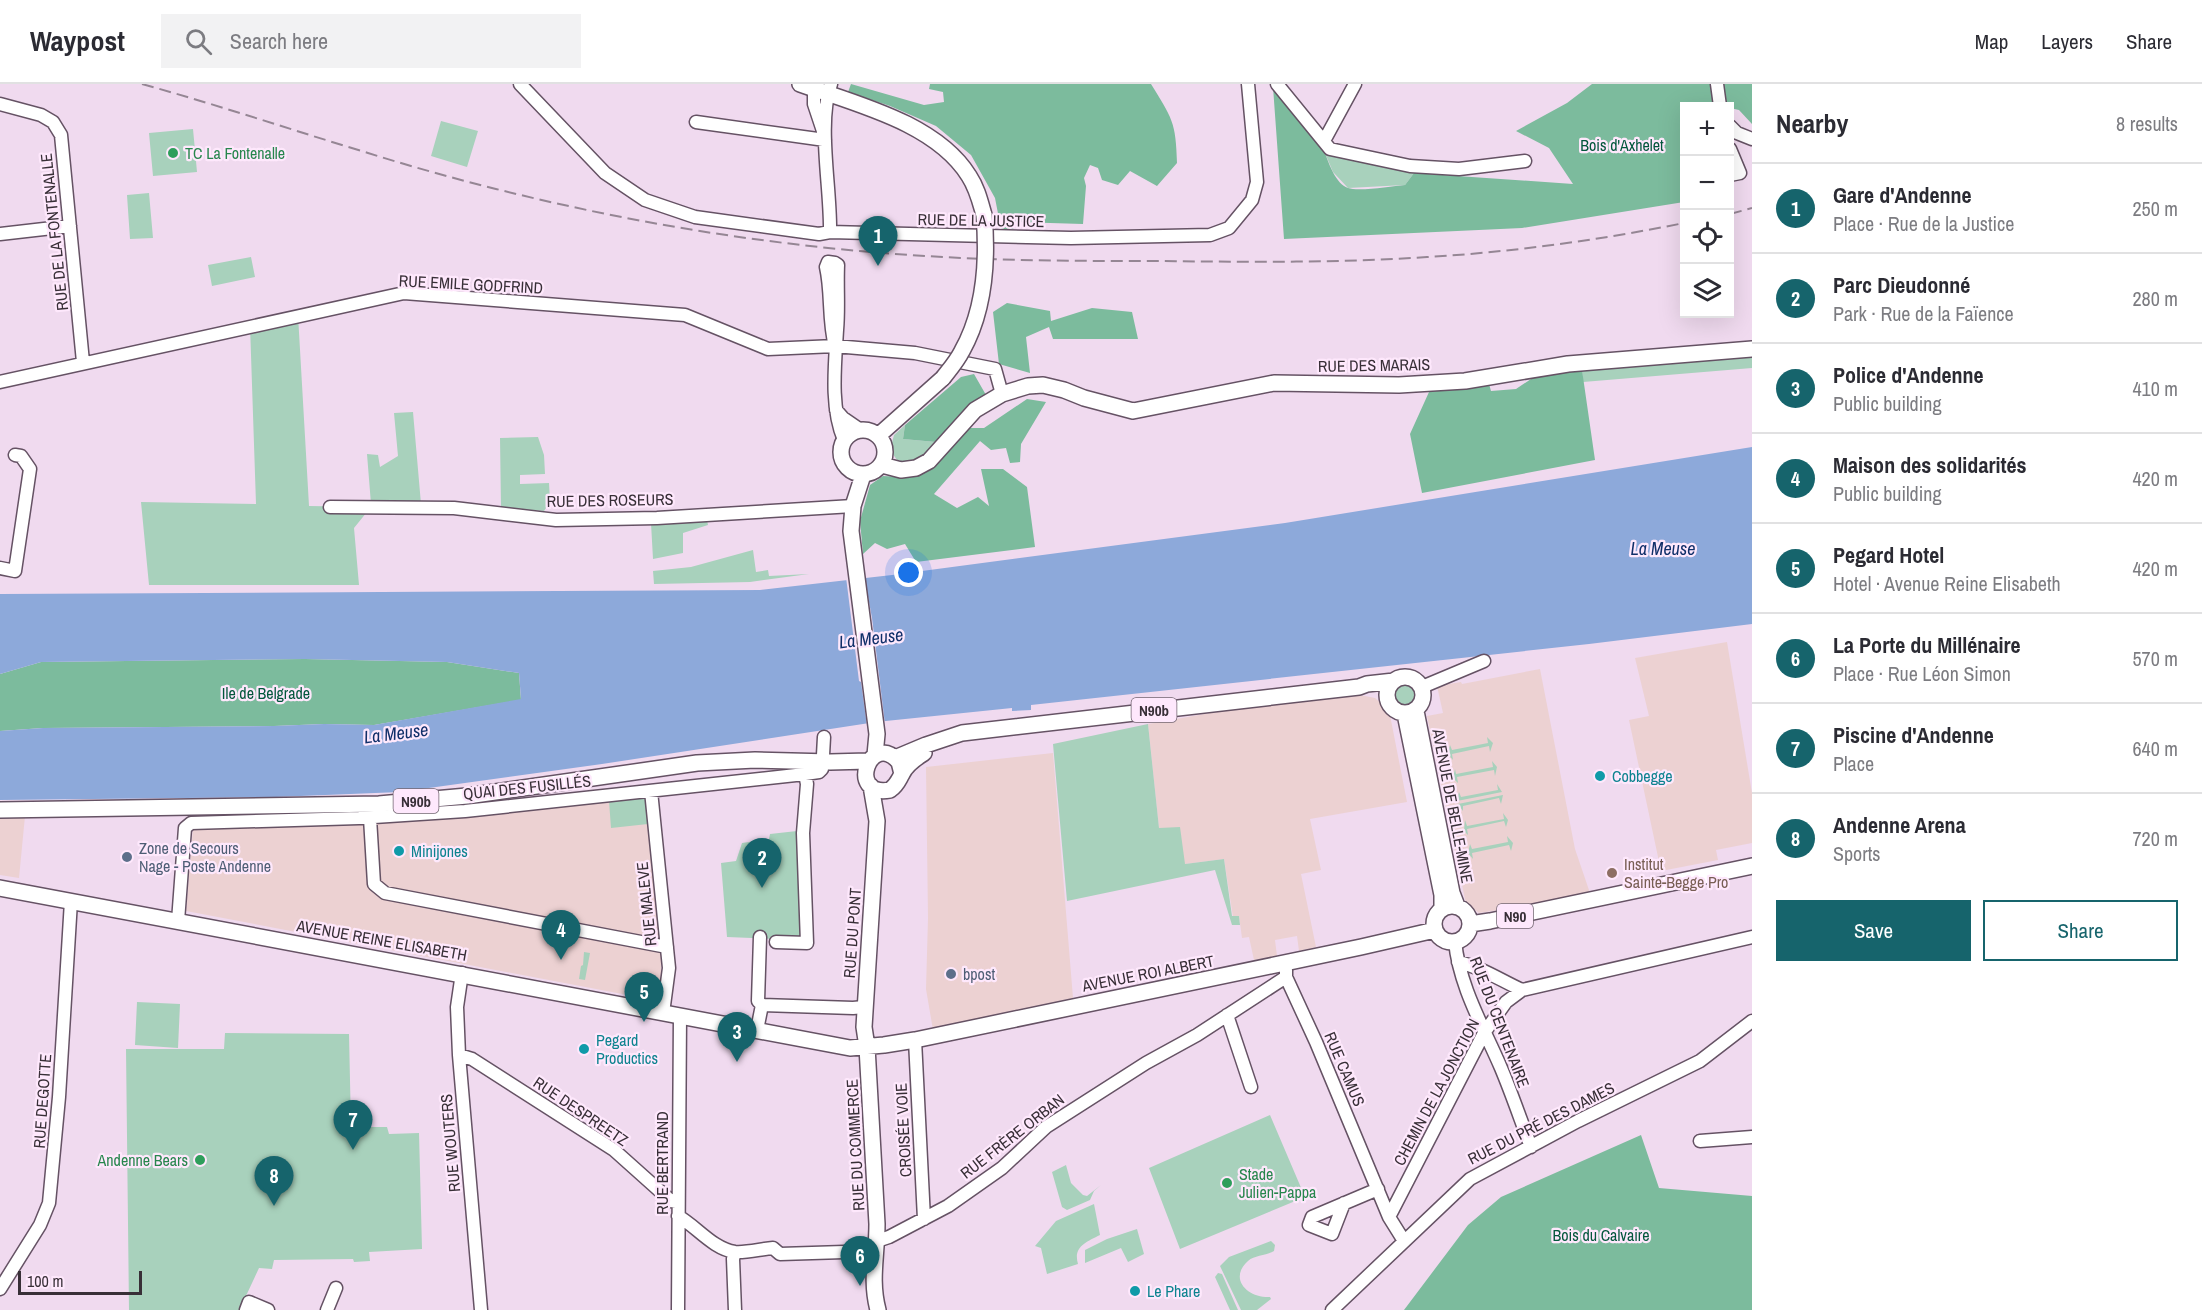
<!DOCTYPE html>
<meta charset="utf-8">
<style>
body{margin:0;font-family:"Archivo Narrow",sans-serif;background:#f2f2f3;color:#2b2b33}
.controls{position:absolute;right:18px;top:18px;display:grid;overflow:hidden;border-radius:0px;box-shadow:0 6px 24px #0002}
.controls button{width:54px;height:54px;display:grid;place-items:center;padding:0;border:0;border-bottom:2px solid #e1e1e2;background:#fff;color:#2b2b33;font:30px sans-serif}
.scale{position:absolute;left:18px;bottom:15px;width:124px;box-sizing:border-box;padding-left:6px;border:3px solid #382f37;border-top:0;font-size:16px;line-height:21px;white-space:nowrap;color:#382f37;-webkit-text-stroke:4px #fee8fc;paint-order:stroke}
.you{position:absolute;left:909px;top:489px;width:21px;height:21px;margin:-15px;border:4px solid #fff;border-radius:50%;background:#1a73e8;box-shadow:0 0 0 9px #1a73e833}
.badge{display:grid;place-items:center;width:39px;height:39px;border-radius:50%;background:#16646c;color:#fff;font-size:20px;font-weight:700}
.pin{position:absolute;translate:-50% -50px;filter:drop-shadow(0 2px 3px #0008)}
.pin::after{content:'';position:absolute;top:32px;width:21px;height:18px;background:inherit;clip-path:polygon(0 0,100% 0,50% 100%)}
.list{margin:0;padding:0;list-style:none}
h2{display:flex;justify-content:space-between;align-items:center;height:78px;margin:0;padding:0 24px;font-size:26px}
h2 small{font-size:20px;font-weight:400;color:#7c7c81}
.list li{display:grid;grid-template-columns:39px 1fr auto;gap:18px;align-items:center;box-sizing:border-box;height:90px;padding:0 24px;border-top:2px solid #e1e1e2}
.list b{display:block;font-size:22px;white-space:nowrap}
.list p{margin:0;font-size:20px;white-space:nowrap;color:#7c7c81}
.list em{font-size:20px;font-style:normal;color:#7c7c81}
.actions{display:flex;gap:12px;padding:18px 24px}
.actions a{flex:1;padding:14px 0;border:2px solid #16646c;border-radius:0px;text-align:center;font-size:21px;color:#16646c}
.actions .main{background:#16646c;color:#fff}
.icon{flex:none;width:33px;height:33px;fill:none;stroke:currentColor;stroke-width:2;stroke-linecap:round;stroke-linejoin:round}
.map{position:relative;flex:none;width:1752px;height:1226px;overflow:hidden}
header{display:flex;align-items:center;gap:36px;box-sizing:border-box;height:84px;padding:0 30px;background:#fff;border-bottom:2px solid #e1e1e2}
header strong{font-size:28px}
nav{display:flex;gap:33px;margin-inline-start:auto;font-size:21px}
.search{width:420px;height:54px;background:#f2f2f3;display:flex;align-items:center;gap:15px;box-sizing:border-box;padding:0 21px;border-radius:0px;color:#7c7c81;font-size:22px}
main{display:flex}
aside{flex:1;background:#fff}
.map>svg:first-child{display:block}
.commercial{fill:#ecd1d2}
.green{fill:#a8d1bc}
.forest{fill:#7cbb9d}
.water{fill:#8da9da}
.pier{fill:#f0daef}
.lines{fill:none;stroke-linecap:round;stroke-linejoin:round}
.minor-casing{stroke:#655264;stroke-width:15}
.major-casing{stroke:#655264;stroke-width:18}
.minor{stroke:#fff;stroke-width:12}
.major{stroke:#fff;stroke-width:15}
.rail{stroke:#958694;stroke-width:2;stroke-dasharray:12 6;stroke-linecap:butt}
.major-bridge-casing{stroke:#655264;stroke-width:18;stroke-linecap:butt}
.major-bridge{stroke:#fff;stroke-width:15}
.leisure-dot{fill:#2e9e5b;stroke:#fee8fc;stroke-width:2}
.culture-dot{fill:#0f9aa8;stroke:#fee8fc;stroke-width:2}
.service-dot{fill:#5c6f8a;stroke:#fee8fc;stroke-width:2}
.education-dot{fill:#8d6e63;stroke:#fee8fc;stroke-width:2}
.labels{text-anchor:middle;dominant-baseline:central;stroke-width:4.5;stroke-linejoin:round;paint-order:stroke}
.shield{fill:#fee8fc;stroke:#736672;stroke-width:1.5}
.shield-label{font-size:15px;font-weight:bold;fill:#382f37}
.park-label{font-size:16px;fill:#03573c;stroke:#fee8fc}
.leisure-label{font-size:16px;fill:#27864d;stroke:#fee8fc;text-anchor:start}
.street-label{font-size:16px;fill:#382f37;stroke:#fee8fc}
.culture-label{font-size:16px;fill:#0d838f;stroke:#fee8fc;text-anchor:start}
.service-label{font-size:16px;fill:#4e5e75;stroke:#fee8fc;text-anchor:start}
.education-label{font-size:16px;fill:#785e54;stroke:#fee8fc;text-anchor:start}
.water-label{font-size:18px;font-style:italic;fill:#102f69;stroke:#fee8fc}
</style>
<header>
<strong>Waypost</strong>
<div class="search"><svg class="icon" aria-label="search" viewBox="0 0 24 24"><circle cx="10" cy="10" r="6"/><path d="M15 15l6 6"/></svg>Search here</div>
<nav><a>Map</a><a>Layers</a><a>Share</a></nav>
</header>
<main>
<div class="map">
<svg width="1752" height="1226" viewBox="0 0 1752 1226">
<rect width="100%" height="100%" fill="#f0daef"/>
<path class="commercial" d="M1727,558L1752,709V759L1716,766L1718,776L1661,787L1629,636L1649,632L1635,574Z
M1540,585L1575,765L1591,812L1479,829L1466,820L1427,632L1443,629L1437,602L1461,598L1462,600Z
M1350,609L1375,614L1389,626L1407,718L1310,735L1321,786L1301,790L1316,863L1299,867L1297,852L1275,856L1277,872L1254,876L1249,853L1242,854L1239,832L1233,833L1224,775L1185,780L1159,744L1148,640L1210,629Z
M1053,669L1073,914L933,946L926,905L928,834L926,683Z
M645,714L662,873L659,917L186,827L193,744L424,735Z
M0,731L25,732L19,794L0,791Z"/>
<path class="green" d="M441,37L478,47L467,83L431,72Z
M193,45L197,88L153,92L149,49Z
M1325,69L1382,80V83L1414,89L1405,101L1348,104L1333,88Z
M149,109L153,154L130,155L127,111Z
M251,173L255,193L212,202L208,181Z
M298,231L309,422L371,423L354,444L359,501H149L141,418L256,420L250,241Z
M1752,273V284L1583,298L1582,286Z
M413,328L421,420H371L367,370L378,371L380,383L398,372L394,329Z
M905,341L903,355L936,358C923,373 918,382 897,376L890,366L894,351Z
M538,353L544,371L545,390L520,391V400L549,399L550,418L544,427L501,424L500,354Z
M707,436L708,441L683,449V469L653,475L651,439Z
M753,466L756,488L768,486L769,492L809,490L750,498L654,500L653,487L691,483Z
M1393 612a12 12 0 1 1 24 0a12 12 0 1 1-24 0Z
M1148,640L1159,744L1180,743L1185,780L1224,775L1232,832H1239L1240,841H1232L1215,786L1067,817L1053,660Z
M1487,653L1493,659L1490,668L1489,662L1452,670L1453,676L1448,670L1450,661L1452,666L1488,659Z
M1492,677L1497,683L1495,692L1494,686L1457,693L1458,699L1453,694L1455,685L1456,690L1493,683Z
M1497,700L1502,708L1457,717L1459,708L1461,713L1498,706Z
M1503,711L1501,720L1499,714L1463,722V727L1458,720Z
M645,714L648,740L611,744L609,717Z
M1503,729L1508,736L1506,743L1504,737L1467,745L1468,751L1464,747L1465,736L1467,742L1504,735Z
M797,747L803,856L727,853L721,779L736,777L742,759L769,755L770,750Z
M1507,752L1513,759L1511,767L1509,761L1472,769L1473,775L1468,769L1470,760L1472,765L1508,758Z
M584,868L590,869L585,896L579,895L581,882L583,881Z
M137,918L180,920L178,964L135,961Z
M225,949L349,950L351,1043H387L389,1050L419,1049L422,1165L369,1168L370,1177L354,1178L353,1175L274,1176L272,1185L259,1184L245,1214L249,1218L246,1226H129L126,965H224Z
M1270,1031L1305,1113L1180,1165L1149,1084Z
M1066,1081L1071,1099L1083,1111L1087,1112L1101,1101L1094,1107L1090,1116L1067,1126L1062,1123L1052,1088Z
M1094,1120L1100,1151C1086,1158 1073,1163 1078,1180L1047,1190L1041,1164L1035,1162L1056,1137Z
M1137,1145L1144,1170L1128,1178L1121,1164L1085,1179V1166L1107,1155Z
M1271,1157L1275,1161L1274,1167C1266,1172 1255,1171 1248,1177C1228,1195 1248,1214 1270,1213L1271,1215L1257,1226H1241L1220,1182L1229,1173Z
M1218,1189L1222,1190L1238,1226H1230L1215,1193Z"/>
<path class="forest" d="M851,0L924,21L944,18L943,8L929,5L930,0H1151C1172,34 1176,38 1177,79L1157,102L1130,87L1118,101L1102,96L1098,84L1090,81L1084,94L1086,102L1083,140L1017,138L1013,145H1001L995,114L971,71L936,42L890,22L848,8Z
M1592,0H1752V40L1739,26L1730,24V22H1684V118L1522,144L1284,155L1273,3L1325,69C1329,80 1336,100 1348,104C1359,108 1392,102 1405,101L1414,89L1573,100L1549,64L1516,47L1567,19Z
M1007,219L1050,227L1051,237L1092,224L1132,228L1138,255H1053L1049,243L1026,253L1030,289L999,280L993,228Z
M1582,286L1595,376L1422,409L1410,350L1429,308L1489,300L1491,307L1516,305L1534,293Z
M974,290L986,311L936,358L903,355L905,341L961,293Z
M1027,315L1046,318L1021,360L1020,378L1010,379L1006,364L991,366L980,357L934,410L957,424L978,413L989,422L981,385H1003L1027,403L1035,463L916,478L905,460L887,465L875,459L863,470L860,437L870,401L883,392L902,393L968,344H984Z
M305,575L447,578L519,589L521,616L374,641L324,640L274,642L43,644L0,647V590L41,578Z
M1641,1051L1659,1104L1752,1112V1226H1404L1468,1141L1501,1113Z"/>
<path class="water" d="M1752,363V540L1589,560L1031,621V626L1012,627V624L876,638L602,680L400,708L276,713L0,716V647L43,644L274,642L324,640L374,641L521,615L519,589L447,578L305,575L41,578L0,590V510L760,506L892,491L1285,439Z"/>
<path class="pier" d="M864,491L872,534L885,640L867,642L861,598L859,597L846,493Z"/>
<g class="lines">
<g class="minor-casing">
<path id="minor" d="M520,0L605,89L645,116L695,133L819,150L830,148L1071,154L1210,151L1229,144L1252,116L1257,98L1248,0
M1277,0L1330,65L1410,82L1459,85L1525,77
M1717,0L1720,22
M814,5V20L823,47
M0,20L41,31L53,38L61,51L83,278
M696,38L825,56
M1730,42L1737,49L1752,55
M1324,57L1355,0
M1730,65L1740,89L1730,91
M830,148C831,104 817,40 831,0
M0,150L70,142
M835,262C828,236 832,209 826,183L828,178L835,179L838,181C837,203 839,225 837,246C835,281 830,323 844,356
M0,298L404,209L685,231L768,265L835,262L915,269L995,285L1002,310
M836,326L843,334L859,345
M330,423L454,424L556,436L657,434L853,422
M0,484L15,487L30,385L21,372L15,371
M1422,603L1484,577
M823,671L824,653
M651,707L669,884L663,929
M370,734L374,800L385,809L667,863
M178,837L185,744L191,739L359,734L465,727L805,690L819,688L822,685
M760,853L758,917L762,921
M1455,857C1459,902 1484,944 1501,984C1512,1010 1521,1037 1531,1063
M776,858L807,859L803,749L807,700L805,690
M1458,878C1479,882 1502,897 1522,906
M1286,886V893L1316,958L1389,1133L1404,1157
M462,889L457,923L459,971L481,1226
M1227,931L1251,1003
M757,946L762,921L853,924L864,923
M915,956L924,1135
M459,971L472,975L614,1066L671,1117L678,1118
M1700,1057L1752,1053
M1344,1119L1332,1150L1309,1141L1312,1133L1378,1105
M678,1132C696,1142 713,1165 735,1168C746,1169 761,1165 773,1164L780,1170L876,1167
M1389,1133L1484,949L1506,918L1522,906L1752,853
M877,1157L889,1153L948,1122L1002,1084L1046,1043L1146,979L1197,951L1286,893
M735,1168L733,1175L735,1226
M0,1205L40,1141L49,1119L59,1013L71,817
M246,1226L249,1218L268,1226
M327,1226L336,1204
M678,1226L680,932
M1332,1226L1470,1095L1578,1037L1700,977L1752,937"/>
</g>
<g class="major-casing">
<path id="major" d="M800,0C856,20 936,39 969,92C977,104 980,117 984,131
M841 368a22 22 0 1 1 44 0a22 22 0 1 1-44 0Z
M879,351L943,294
M882,381L901,386L916,384L929,377L975,326L1002,310L1028,302L1043,301L1064,306L1084,314L1133,327L1274,299L1399,301L1465,297L1568,280L1752,265
M863,391L853,422L851,447L877,650L875,671
M1387 611a18 18 0 1 1 36 0a18 18 0 1 1-36 0Z
M1416,627L1452,809L1457,822
M1405,630L1442,811V825
M895,674L926,661L962,649L1359,603L1367,600L1394,597
M902,690L899,678C870,645 846,714 890,706C897,701 898,697 902,690C906,681 916,674 924,669
M871,702L877,737L864,943L867,963L877,1140C877,1171 870,1196 878,1226
M0,726L379,720L467,712L697,679L755,676L830,678L868,677
M0,804L850,964L884,961L915,956L1361,863L1435,846
M1434 840a18 18 0 1 1 36 0a18 18 0 1 1-36 0Z
M1470,840L1490,837L1752,782"/>
</g>
<use href="#minor" class="minor"/>
<use href="#major" class="major"/>
<path class="rail" d="M142,0C218,21 292,46 368,69C435,90 504,108 573,123C701,151 832,168 963,174C1028,177 1094,177 1160,177C1249,178 1338,179 1427,173C1513,168 1600,156 1684,139
M1730,130L1752,124"/>
<g class="major-bridge-casing">
<path id="major-bridge" d="M943,294C950,285 957,277 962,267C985,226 988,177 984,131"/>
</g>
<use href="#major-bridge" class="major-bridge"/>
</g>
<g class="leisure-dot">
<circle cx="173" cy="69" r="6"/>
<circle cx="200" cy="1076" r="6"/>
<circle cx="1227" cy="1099" r="6"/>
</g>
<g class="culture-dot">
<circle cx="1600" cy="692" r="6"/>
<circle cx="399" cy="767" r="6"/>
<circle cx="584" cy="965" r="6"/>
<circle cx="1135" cy="1207" r="6"/>
</g>
<g class="service-dot">
<circle cx="127" cy="773" r="6"/>
<circle cx="951" cy="890" r="6"/>
</g>
<circle class="education-dot" cx="1612" cy="789" r="6"/>
<g class="labels">
<g class="shield">
<rect x="1131.5" y="614" width="45" height="24" rx="4.5"/>
<rect x="393.5" y="705" width="45" height="24" rx="4.5"/>
<rect x="1497" y="820" width="36" height="24" rx="4.5"/>
</g>
<g class="shield-label">
<text x="1154" y="626">N90b</text>
<text x="416" y="717">N90b</text>
<text x="1515" y="832">N90</text>
</g>
<g class="park-label">
<text x="1622" y="61">Bois d'Axhelet</text>
<text x="266" y="609">Ile de Belgrade</text>
<text x="1601" y="1151">Bois du Calvaire</text>
</g>
<g class="leisure-label">
<text x="185" y="69">TC La Fontenalle</text>
<text x="188" y="1076" text-anchor="end">Andenne Bears</text>
<text x="1239" y="1090">Stade<tspan x="1239" dy="18">Julien-Pappa</tspan></text>
</g>
<g class="street-label">
<text transform="translate(981 136) rotate(1)">RUE DE LA JUSTICE</text>
<text transform="translate(54 148) rotate(-96)">RUE DE LA FONTENALLE</text>
<text transform="translate(471 200) rotate(3)">RUE EMILE GODFRIND</text>
<text transform="translate(1374 281) rotate(-1)">RUE DES MARAIS</text>
<text transform="translate(610 416) rotate(-1)">RUE DES ROSEURS</text>
<text transform="translate(527 703) rotate(-6)">QUAI DES FUSILLÉS</text>
<text transform="translate(1453 722) rotate(79)">AVENUE DE BELLE-MINE</text>
<text transform="translate(646 820) rotate(-96)">RUE MALEVE</text>
<text transform="translate(852 849) rotate(-86)">RUE DU PONT</text>
<text transform="translate(382 856) rotate(10)">AVENUE REINE ELISABETH</text>
<text transform="translate(1148 889) rotate(-11)">AVENUE ROI ALBERT</text>
<text transform="translate(1500 938) rotate(69)">RUE DU CENTENAIRE</text>
<text transform="translate(1345 985) rotate(67)">RUE CAMUS</text>
<text transform="translate(1436 1008) rotate(-62)">CHEMIN DE LA JONCTION</text>
<text transform="translate(42 1017) rotate(-86)">RUE DEGOTTE</text>
<text transform="translate(581 1027) rotate(34)">RUE DESPREETZ</text>
<text transform="translate(1541 1039) rotate(-27)">RUE DU PRÉ DES DAMES</text>
<text transform="translate(903 1046) rotate(-93)">CROISÉE VOIE</text>
<text transform="translate(1012 1052) rotate(-38)">RUE FRÈRE ORBAN</text>
<text transform="translate(450 1059) rotate(-95)">RUE WOUTERS</text>
<text transform="translate(855 1061) rotate(-93)">RUE DU COMMERCE</text>
<text transform="translate(662 1079) rotate(-90)">RUE BERTRAND</text>
</g>
<g class="culture-label">
<text x="1612" y="692">Cobbegge</text>
<text x="411" y="767">Minijones</text>
<text x="596" y="956">Pegard<tspan x="596" dy="18">Productics</tspan></text>
<text x="1147" y="1207">Le Phare</text>
</g>
<g class="service-label">
<text x="139" y="764">Zone de Secours<tspan x="139" dy="18">Nage - Poste Andenne</tspan></text>
<text x="963" y="890">bpost</text>
</g>
<g class="education-label">
<text x="1624" y="780">Institut<tspan x="1624" dy="18">Sainte-Begge Pro</tspan></text>
</g>
<g class="water-label">
<text x="1663" y="464">La Meuse</text>
<text transform="translate(871 554) rotate(-7)">La Meuse</text>
<text transform="translate(396 649) rotate(-7)">La Meuse</text>
</g>
</g>
</svg>
<div class="controls">
<button>+</button>
<button>−</button>
<button><svg class="icon" aria-label="locate" viewBox="0 0 24 24"><circle cx="12" cy="12" r="6"/><path d="M12 2v4M12 18v4M2 12h4M18 12h4"/></svg></button>
<button><svg class="icon" aria-label="layers" viewBox="0 0 24 24"><path d="M12 4l9 5-9 5-9-5zM3 14l9 5 9-5"/></svg></button>
</div>
<div class="scale">100 m</div>
<div class="you"></div>
<div class="pin badge" style="left:878px;top:182px">1</div>
<div class="pin badge" style="left:762px;top:804px">2</div>
<div class="pin badge" style="left:737px;top:978px">3</div>
<div class="pin badge" style="left:561px;top:876px">4</div>
<div class="pin badge" style="left:644px;top:938px">5</div>
<div class="pin badge" style="left:860px;top:1202px">6</div>
<div class="pin badge" style="left:353px;top:1066px">7</div>
<div class="pin badge" style="left:274px;top:1122px">8</div>
</div>
<aside>
<h2>Nearby<small>8 results</small></h2>
<ul class="list">
<li><span class="badge">1</span><div><b>Gare d'Andenne</b><p>Place · Rue de la Justice</p></div><em>250 m</em></li>
<li><span class="badge">2</span><div><b>Parc Dieudonné</b><p>Park · Rue de la Faïence</p></div><em>280 m</em></li>
<li><span class="badge">3</span><div><b>Police d'Andenne</b><p>Public building</p></div><em>410 m</em></li>
<li><span class="badge">4</span><div><b>Maison des solidarités</b><p>Public building</p></div><em>420 m</em></li>
<li><span class="badge">5</span><div><b>Pegard Hotel</b><p>Hotel · Avenue Reine Elisabeth</p></div><em>420 m</em></li>
<li><span class="badge">6</span><div><b>La Porte du Millénaire</b><p>Place · Rue Léon Simon</p></div><em>570 m</em></li>
<li><span class="badge">7</span><div><b>Piscine d'Andenne</b><p>Place</p></div><em>640 m</em></li>
<li><span class="badge">8</span><div><b>Andenne Arena</b><p>Sports</p></div><em>720 m</em></li>
</ul>
<div class="actions"><a class="main">Save</a><a>Share</a></div>
</aside>
</main>
